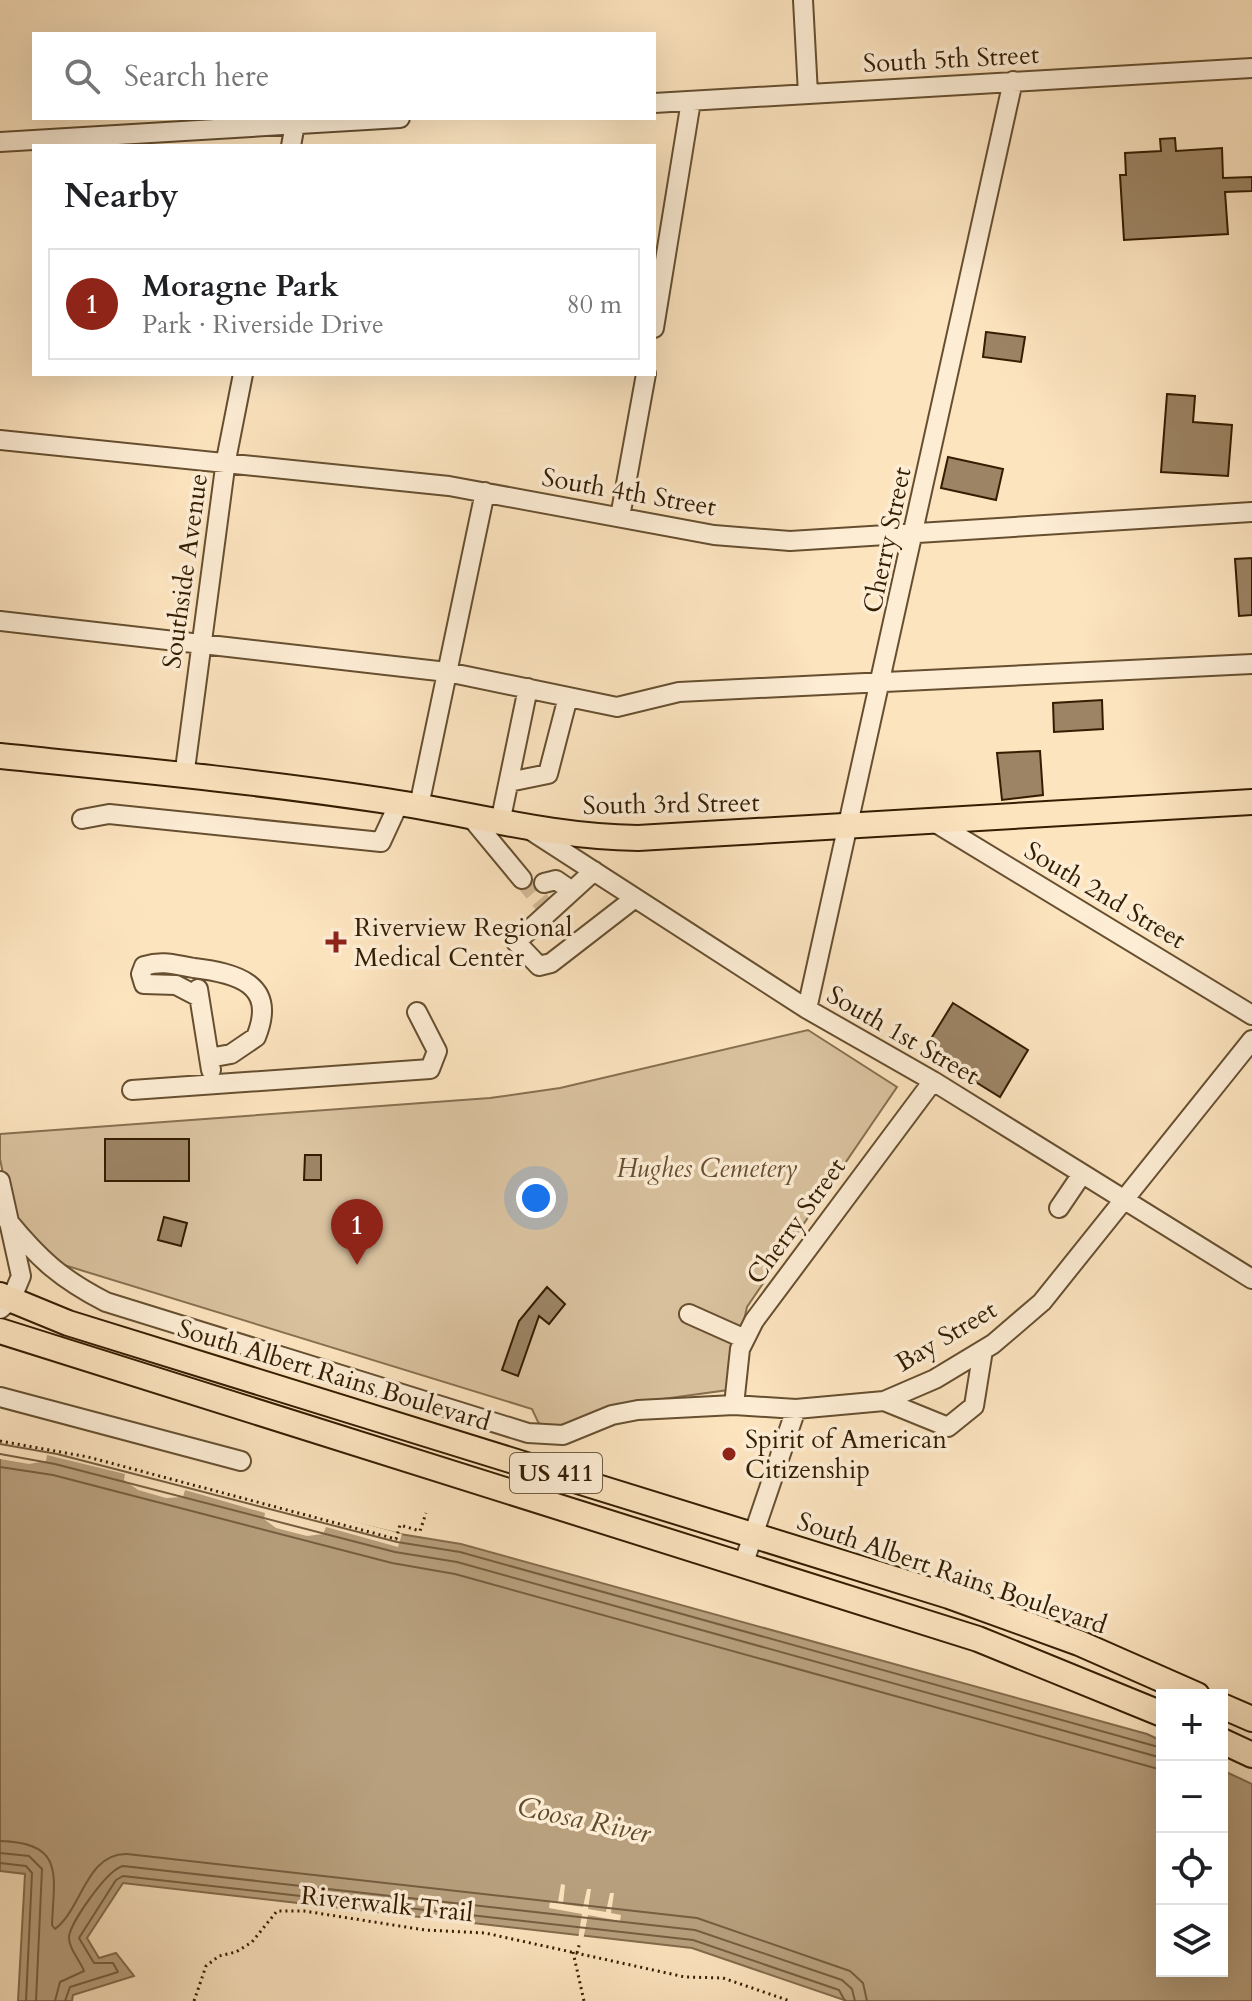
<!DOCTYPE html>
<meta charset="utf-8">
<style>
body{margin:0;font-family:Cardo,serif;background:#f6f6f6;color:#202124}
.controls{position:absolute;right:24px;bottom:24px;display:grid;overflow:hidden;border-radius:0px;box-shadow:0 8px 32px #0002}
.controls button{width:72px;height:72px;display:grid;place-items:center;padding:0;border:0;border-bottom:2px solid #e0e0e0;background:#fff;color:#202124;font:40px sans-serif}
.you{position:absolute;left:536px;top:1198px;width:28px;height:28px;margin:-20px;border:6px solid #fff;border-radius:50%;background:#1a73e8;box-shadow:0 0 0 12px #1a73e833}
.badge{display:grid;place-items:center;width:52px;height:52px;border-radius:50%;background:#8f2418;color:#fff;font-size:26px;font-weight:700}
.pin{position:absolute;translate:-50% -66px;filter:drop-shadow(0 2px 4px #0008)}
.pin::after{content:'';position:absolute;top:42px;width:28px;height:24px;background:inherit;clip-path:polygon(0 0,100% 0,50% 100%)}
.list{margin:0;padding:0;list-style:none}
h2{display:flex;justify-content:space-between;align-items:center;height:104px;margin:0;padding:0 32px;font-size:34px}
h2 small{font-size:26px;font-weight:400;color:#757577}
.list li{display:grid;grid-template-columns:52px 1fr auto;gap:24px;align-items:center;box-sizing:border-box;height:112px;margin:0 16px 16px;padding:0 16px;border:2px solid #e0e0e0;border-radius:0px}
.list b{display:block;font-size:30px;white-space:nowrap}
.list p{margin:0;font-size:26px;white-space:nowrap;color:#757577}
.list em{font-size:26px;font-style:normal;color:#757577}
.icon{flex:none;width:44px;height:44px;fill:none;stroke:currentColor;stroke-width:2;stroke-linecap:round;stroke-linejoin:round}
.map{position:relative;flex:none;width:1252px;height:2001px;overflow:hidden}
.search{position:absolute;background:#fff;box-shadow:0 8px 32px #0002;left:32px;top:32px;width:624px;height:88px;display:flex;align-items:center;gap:20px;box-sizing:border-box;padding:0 28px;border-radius:0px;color:#757577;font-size:30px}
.panel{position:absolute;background:#fff;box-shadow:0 8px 32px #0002;left:32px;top:144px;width:624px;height:232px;border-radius:0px}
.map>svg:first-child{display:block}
.green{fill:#dac29f;stroke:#877050;stroke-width:2}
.water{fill:#b8a07e;stroke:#836c4c;stroke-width:2}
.pier{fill:#fce4bf}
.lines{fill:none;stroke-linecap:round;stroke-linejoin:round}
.shore{stroke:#765e40;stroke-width:2}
.building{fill:#9c8464;stroke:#341d01;stroke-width:2}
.minor-tunnel{stroke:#d4bc99;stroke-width:18;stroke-dasharray:18 9;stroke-linecap:butt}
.minor-casing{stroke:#664f30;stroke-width:22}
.major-casing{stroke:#341d01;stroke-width:28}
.path{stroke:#341d01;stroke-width:3;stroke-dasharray:2 4;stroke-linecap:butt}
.minor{stroke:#fdedd5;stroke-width:18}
.major{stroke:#fce4bf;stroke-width:24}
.poi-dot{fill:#8f2418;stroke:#fdedd5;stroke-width:3}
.labels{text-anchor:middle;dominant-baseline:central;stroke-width:7;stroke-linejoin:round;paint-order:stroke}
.shield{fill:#fdedd5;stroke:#705b41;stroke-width:2}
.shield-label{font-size:24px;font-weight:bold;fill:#341d01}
.street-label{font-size:26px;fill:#341d01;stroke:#fdedd5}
.poi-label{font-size:26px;fill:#341d01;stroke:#fdedd5;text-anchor:start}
.park-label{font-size:26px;font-style:italic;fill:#664f30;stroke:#fdedd5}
.water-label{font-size:28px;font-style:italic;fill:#624b2d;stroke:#fdedd5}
</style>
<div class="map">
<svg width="1252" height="2001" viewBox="0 0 1252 2001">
<rect width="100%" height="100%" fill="#fce4bf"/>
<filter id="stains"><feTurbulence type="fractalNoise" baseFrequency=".0025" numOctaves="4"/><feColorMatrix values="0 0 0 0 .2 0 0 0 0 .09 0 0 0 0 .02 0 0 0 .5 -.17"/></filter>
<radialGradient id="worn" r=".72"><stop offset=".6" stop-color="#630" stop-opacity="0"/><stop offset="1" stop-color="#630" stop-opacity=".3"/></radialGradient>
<path class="green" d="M808,1030L897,1087L747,1307L728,1390L619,1405L567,1427L545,1428L538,1422L532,1409L51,1261L10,1209L0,1159V1134L490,1098L560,1088Z"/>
<path class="water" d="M0,1436L400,1534L461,1544L1147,1734L1162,1741V1971H1222V1770L1252,1784V2001H847L692,1948L123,1883L87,1938L99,1958L116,1953L134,1976L73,1995L72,2001H18L25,1874L0,1871Z"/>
<path class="pier" d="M0,1433L96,1453L402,1534L398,1547L326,1527L323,1534L307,1536L276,1528L264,1519L265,1513L185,1490L183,1497L166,1498L138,1490L124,1480L125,1474L47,1455L46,1461L29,1464L0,1459Z
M561,1884L565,1885L563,1904L583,1907L587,1889H591L588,1909L606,1912L610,1893H614L611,1913L621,1915L620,1921L588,1915L583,1940L578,1939L582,1914L549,1908L550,1901L558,1902Z"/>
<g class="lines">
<path class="shore" d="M0,1444L57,1454L397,1542L460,1552L1162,1748
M0,1454L55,1464L395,1552L457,1562L1162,1758
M0,1467L53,1475L392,1563L455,1574L1162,1770
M0,1841C65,1843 54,1874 52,1925L55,1929C82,1909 86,1853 127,1854L697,1918L850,1971L863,1983L867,2001
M0,1853L29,1856L42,1869L36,2001
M0,1863L26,1866L32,1873L26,2001
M55,2001L60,1982L84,1971C80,1960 68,1948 69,1936C72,1920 108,1869 123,1866L695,1930L842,1980L852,1989L855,2001
M65,2001L70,1987L118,1972L113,1963H94L79,1938L116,1880L123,1876L693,1940L839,1990L845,2001"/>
</g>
<path class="building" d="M1175,138L1176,151L1222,148L1223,178L1252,177V191L1225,192L1228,234L1124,240L1120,175H1126L1125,153L1161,151L1160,139Z
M986,332L1025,337L1021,362L983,357Z
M1167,394L1195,396L1193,422L1232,425L1228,476L1161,472Z
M948,457L1003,469L996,500L941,488Z
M1252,558V615L1239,616L1235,559Z
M1102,700L1103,729L1054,732L1053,703Z
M1040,751L1043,795L1002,800L997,753Z
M953,1003L1028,1050L1000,1097L924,1050Z
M105,1139H189V1181H105Z
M305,1155H321V1180H304Z
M164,1217L187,1223L181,1246L158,1240Z
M547,1287L565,1304L549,1324L539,1316L518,1376L502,1370L519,1321Z"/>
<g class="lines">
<path class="minor-tunnel" d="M522,879L543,904"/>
<g class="minor-casing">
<path id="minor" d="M803,0L808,94
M654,103L1252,68
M0,142L400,118
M291,146L295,124
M654,328L691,101
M0,440L449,486L714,535L790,541L1252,512
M620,517L646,374
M0,621L447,672L617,707L679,692L1252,664
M184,777L226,460L243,374
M509,782L548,774L568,697
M419,806L485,492
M469,815L522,879
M82,819L109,814L381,842L399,803
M931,820L1252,1015
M500,823L528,688
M530,830L807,1009L933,1081L1252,1279
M594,871L516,942L539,966L551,963L635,898
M544,883L556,880L572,891
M198,989L211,1070
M199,997L176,985L144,984L141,974L144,966C164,960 175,965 194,968C235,973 278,983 256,1037L231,1054L209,1058
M807,1009L1013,81
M132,1090L430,1069L437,1051L417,1012
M0,1181L21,1276L11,1300L0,1309
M1059,1208L1082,1174
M8,1221C39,1259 61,1279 106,1302L528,1433L563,1435L612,1415L638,1410L734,1405L796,1409L884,1401L935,1379L993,1344L1042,1302L1252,1040
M689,1314L745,1339
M0,1397L241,1461
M884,1401L948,1427L974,1406L983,1350
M734,1405L740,1349L754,1321L933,1081
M743,1565L796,1409"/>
</g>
<g class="major-casing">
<path id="major" d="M0,756C127,769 255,781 380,800C469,813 548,837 638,838L1252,802
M0,1295L68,1323L949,1596L1079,1643L1197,1695
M0,1331L978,1639L1162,1714
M1222,1706L1252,1719
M1222,1741L1252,1755"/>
</g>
<path class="path" d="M0,1441L88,1457L396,1539L400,1525L420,1531L426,1513
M573,1952L584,2001
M577,1953L580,1942
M194,2001L206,1966L219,1956L236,1952L252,1942L277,1911H304L425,1930L485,1933L685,1977L723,1978L790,2001"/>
<use href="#minor" class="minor"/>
<use href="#major" class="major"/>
</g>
<g class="poi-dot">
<path d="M332 930h8v8h8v8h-8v8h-8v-8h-8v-8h8z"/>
<circle cx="729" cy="1454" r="8"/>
</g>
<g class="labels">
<rect class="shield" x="510" y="1453" width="92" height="40" rx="6"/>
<g class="shield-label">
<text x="556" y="1473">US 411</text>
</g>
<g class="street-label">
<text transform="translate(951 59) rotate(-3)">South 5th Street</text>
<text transform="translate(629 492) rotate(10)">South 4th Street</text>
<text transform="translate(887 540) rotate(-78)">Cherry Street</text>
<text transform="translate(185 571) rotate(-82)">Southside Avenue</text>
<text transform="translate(671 804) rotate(-1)">South 3rd Street</text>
<text transform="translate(1105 895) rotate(31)">South 2nd Street</text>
<text transform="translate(903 1035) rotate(30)">South 1st Street</text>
<text transform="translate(796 1221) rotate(-54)">Cherry Street</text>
<text transform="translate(946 1336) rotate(-31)">Bay Street</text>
<text transform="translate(334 1375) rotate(17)">South Albert Rains Boulevard</text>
<text transform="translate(952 1573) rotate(19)">South Albert Rains Boulevard</text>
<text transform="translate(387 1904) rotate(6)">Riverwalk Trail</text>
</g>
<g class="poi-label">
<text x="354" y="927">Riverview Regional<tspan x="354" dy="30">Medical Center</tspan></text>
<text x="745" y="1439">Spirit of American<tspan x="745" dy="30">Citizenship</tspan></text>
</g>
<g class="park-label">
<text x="707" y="1168">Hughes Cemetery</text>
</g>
<g class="water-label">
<text transform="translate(584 1820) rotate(12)">Coosa River</text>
</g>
</g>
<rect width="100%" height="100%" filter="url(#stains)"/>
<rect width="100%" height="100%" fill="url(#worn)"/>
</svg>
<div class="controls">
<button>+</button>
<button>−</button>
<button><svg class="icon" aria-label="locate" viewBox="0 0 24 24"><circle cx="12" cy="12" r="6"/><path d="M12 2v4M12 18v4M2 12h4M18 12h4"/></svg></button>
<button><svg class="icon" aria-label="layers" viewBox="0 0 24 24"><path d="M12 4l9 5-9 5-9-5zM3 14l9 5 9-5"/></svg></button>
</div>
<div class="you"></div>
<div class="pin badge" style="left:357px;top:1265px">1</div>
<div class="search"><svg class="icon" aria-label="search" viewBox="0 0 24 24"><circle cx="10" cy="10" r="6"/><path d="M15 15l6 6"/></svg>Search here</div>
<section class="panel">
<h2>Nearby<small></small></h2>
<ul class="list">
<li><span class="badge">1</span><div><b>Moragne Park</b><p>Park · Riverside Drive</p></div><em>80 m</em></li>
</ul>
</section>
</div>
